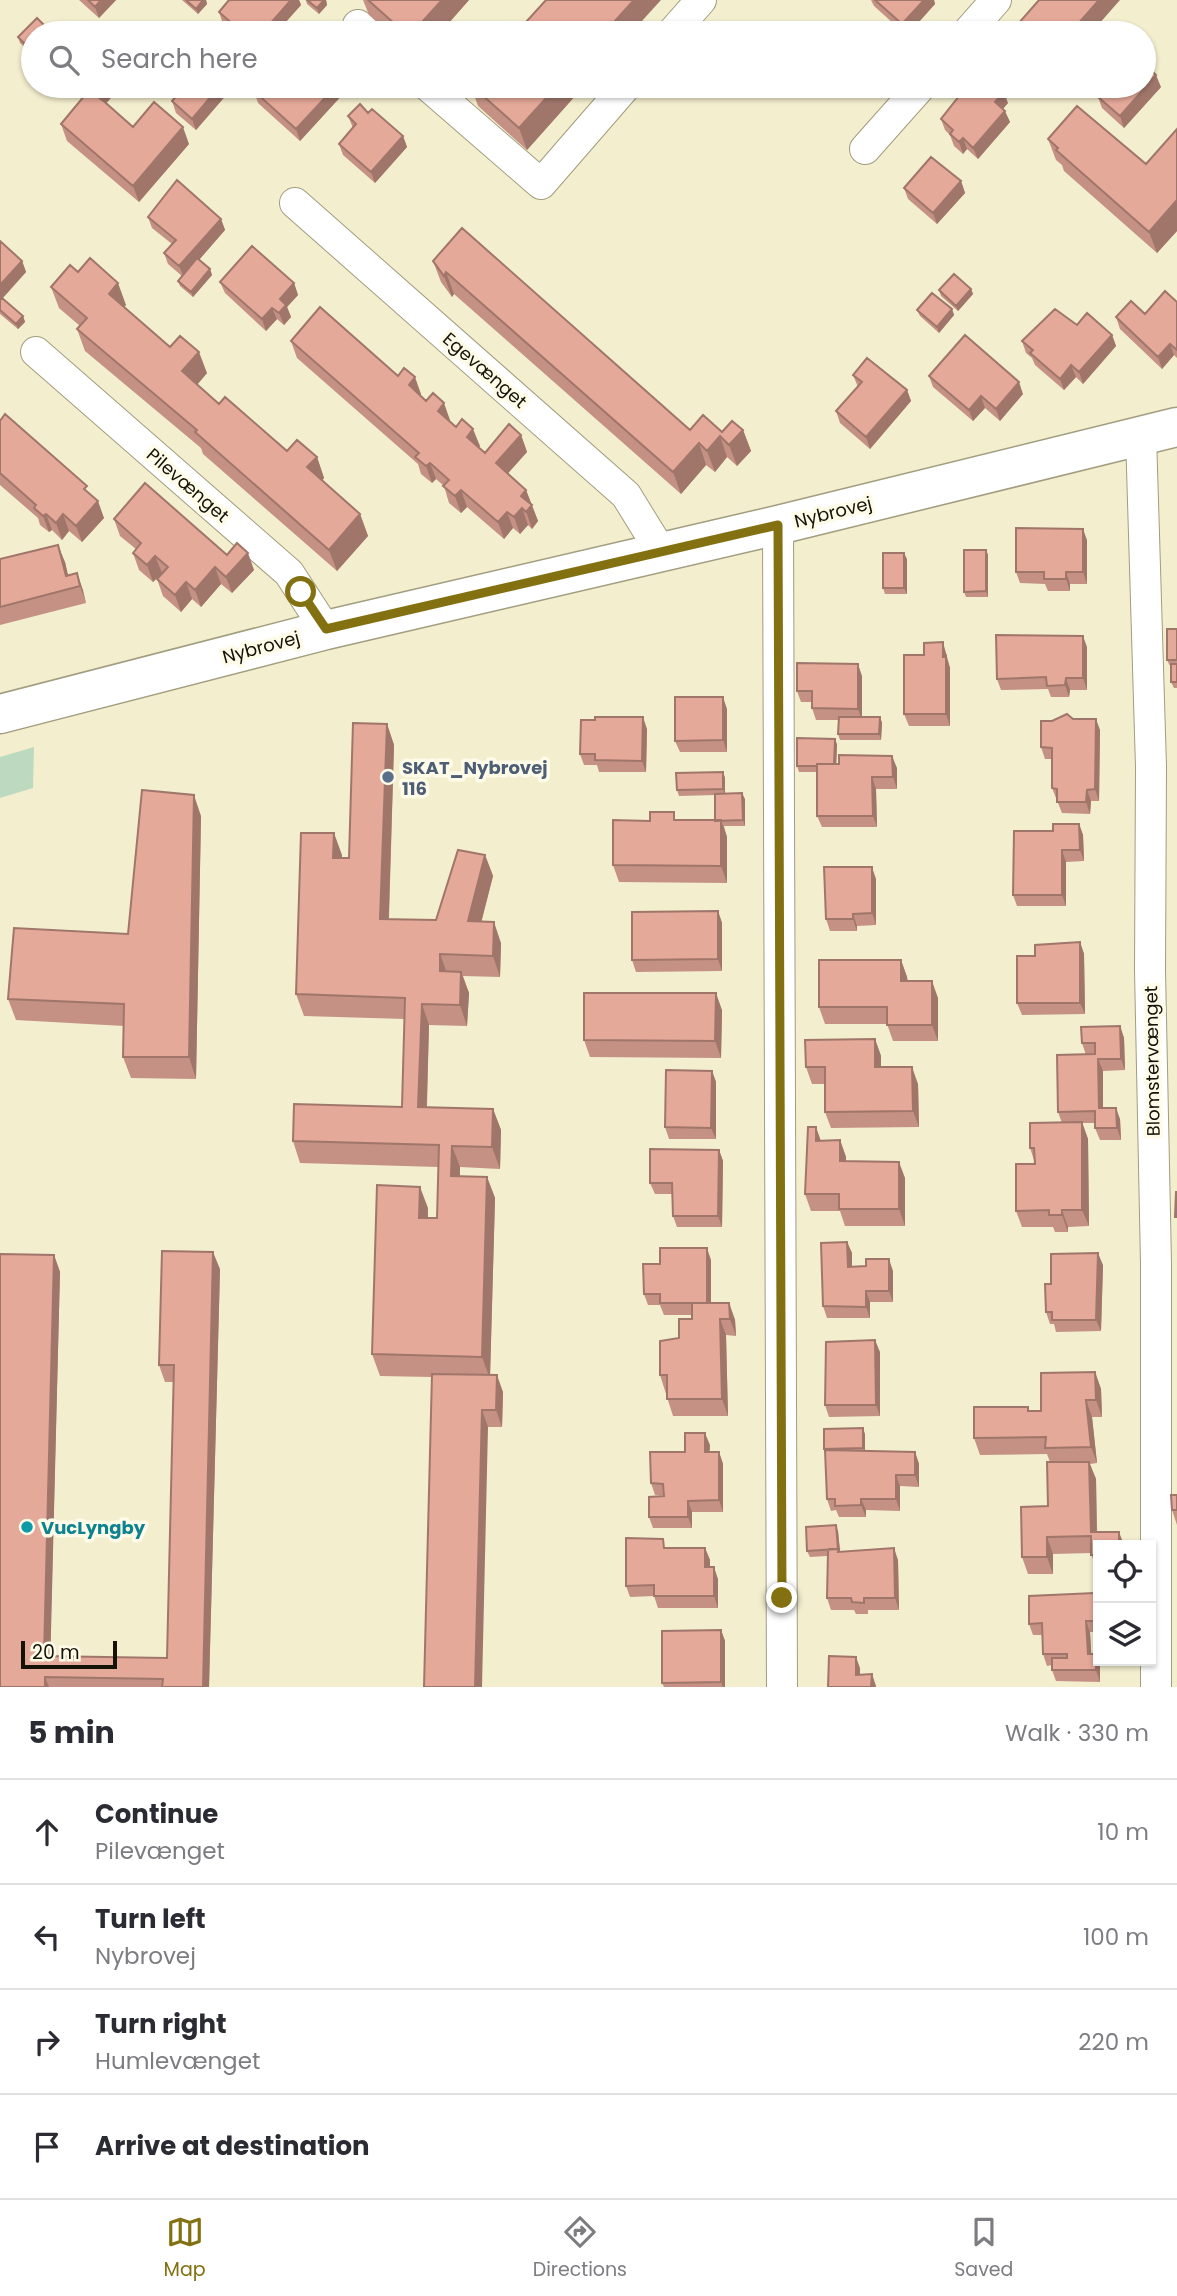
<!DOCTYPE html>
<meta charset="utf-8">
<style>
body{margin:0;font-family:Poppins,sans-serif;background:#f2f2f3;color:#2b2b33}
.controls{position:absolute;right:21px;bottom:21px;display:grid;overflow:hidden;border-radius:0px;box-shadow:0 2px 5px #0004}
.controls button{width:63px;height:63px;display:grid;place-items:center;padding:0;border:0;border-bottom:2px solid #e1e1e2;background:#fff;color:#2b2b33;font:35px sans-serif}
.scale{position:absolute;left:21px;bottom:18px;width:96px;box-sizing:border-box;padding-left:7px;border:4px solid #151308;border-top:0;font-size:19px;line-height:24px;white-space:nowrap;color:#151308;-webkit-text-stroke:5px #fefbe8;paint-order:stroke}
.stop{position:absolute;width:21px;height:21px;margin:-16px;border:5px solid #837111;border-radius:50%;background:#fff}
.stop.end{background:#837111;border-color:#fff;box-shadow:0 2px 7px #0008}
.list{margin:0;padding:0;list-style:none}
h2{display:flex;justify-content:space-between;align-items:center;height:91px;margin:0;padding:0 28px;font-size:30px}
h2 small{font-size:23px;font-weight:400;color:#7c7c81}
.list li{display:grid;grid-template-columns:46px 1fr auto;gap:21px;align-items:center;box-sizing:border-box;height:105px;padding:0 28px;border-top:2px solid #e1e1e2}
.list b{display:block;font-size:26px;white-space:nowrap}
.list p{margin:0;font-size:23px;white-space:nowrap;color:#7c7c81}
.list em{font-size:23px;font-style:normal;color:#7c7c81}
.icon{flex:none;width:38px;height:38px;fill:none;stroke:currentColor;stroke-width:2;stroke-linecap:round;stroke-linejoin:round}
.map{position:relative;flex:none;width:1177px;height:1687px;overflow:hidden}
.search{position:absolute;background:#fff;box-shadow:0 2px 5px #0004;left:21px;right:21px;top:21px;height:77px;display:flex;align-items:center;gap:18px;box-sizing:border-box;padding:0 24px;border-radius:38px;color:#7c7c81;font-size:26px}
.sheet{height:511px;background:#fff}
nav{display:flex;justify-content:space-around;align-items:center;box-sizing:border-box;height:98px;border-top:2px solid #e1e1e2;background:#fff;font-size:19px;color:#7c7c81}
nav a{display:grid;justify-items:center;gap:4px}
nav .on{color:#837111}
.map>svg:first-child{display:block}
.green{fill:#bddac1}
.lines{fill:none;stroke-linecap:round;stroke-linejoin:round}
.minor-casing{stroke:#a19d7f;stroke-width:32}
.primary-casing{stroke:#a19d7f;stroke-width:41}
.minor{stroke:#fff;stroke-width:30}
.primary{stroke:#fff;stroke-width:38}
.wall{fill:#c49184}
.shaded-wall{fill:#a0766b}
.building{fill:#e4a999;stroke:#a0766b;stroke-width:2}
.route{stroke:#837111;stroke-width:9}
.service-dot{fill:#5c6f8a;stroke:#fefbe8;stroke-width:2.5}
.culture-dot{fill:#0f9aa8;stroke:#fefbe8;stroke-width:2.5}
.labels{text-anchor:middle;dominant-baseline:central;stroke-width:7;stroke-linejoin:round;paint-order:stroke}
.street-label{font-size:18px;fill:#151308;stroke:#fefbe8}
.service-label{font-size:18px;font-weight:bold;fill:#4e5e75;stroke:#fefbe8;text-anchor:start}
.culture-label{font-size:18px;font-weight:bold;fill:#0d838f;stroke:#fefbe8;text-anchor:start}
</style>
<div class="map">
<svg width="1177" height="1687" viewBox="0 0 1177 1687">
<rect width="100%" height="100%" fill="#f3eece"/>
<path class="green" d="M34,747L33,788L0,798V757Z"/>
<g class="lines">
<g class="minor-casing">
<path id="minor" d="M358,25L367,33
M672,33L701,0
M967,33L996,0
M428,86L541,184L626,86
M865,149L921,86
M295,203L626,495L660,550
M36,352L289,573L326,630
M1141,435L1151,767L1150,970L1156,1264V1687
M778,525L782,1687"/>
</g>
<g class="primary-casing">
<path id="primary" d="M0,714L326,630L778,525L1177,427"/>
</g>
<use href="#minor" class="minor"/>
<use href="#primary" class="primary"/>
</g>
<path class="wall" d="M79,0H116L99,18Z
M182,0H206L207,4L198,14Z
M229,0H299L301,5L276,33H234L223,24L219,12Z
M306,0H326L327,5L319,14L307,4Z
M363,0H469L440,33H389L369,15Z
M871,0H934L935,4L909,33H904L874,6Z
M37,18L50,31L51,33H33V55L20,43L18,37Z
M85,86H121L106,103L133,127L189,144L139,202L67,141L61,124L88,92Z
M166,86H234L196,130L176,113L172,101L177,95Z
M259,86H341L344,93L300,141L258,103L254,91Z
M471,86H584L527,150L478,106Z
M1004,86H1019L1012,93Z
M1161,87L1124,128L1102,108L1098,97Z
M1008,103L1003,109L1010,122L978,159L967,149L963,154L954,146L950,135L945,130L941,119Z
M348,116L403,136L407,147L375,183L343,155L339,144L353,128Z
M1177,129V231L1157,253L1064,171L1062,165L1056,160L1048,139L1146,164Z
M961,181L965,193L937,224L908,199L904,188Z
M148,217L221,219L225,230L199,260L210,269L212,275L193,297L180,286L178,281L182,276L168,264L164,253L172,244L152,228Z
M0,241L22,261L26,272L2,299L23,316L25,322L18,329L0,314Z
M433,261L690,430L722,432L743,430L751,451L737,466L727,457L715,472L706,465L681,494L454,294L452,297L441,282Z
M78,272L126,305L124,307L170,347L207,373L197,385L219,404L287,451L317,457L324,478L322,481L360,514L368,536L337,571L203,454L201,448L85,351L77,329L80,326L59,308L51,287Z
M220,282L294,283L298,295L287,307L291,317L284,325L277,319L266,331L225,293Z
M971,289L973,294L958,311L941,296L939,290Z
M1177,302V358L1174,355L1162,369L1120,329L1116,317L1145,314Z
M952,309L954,315L939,333L920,316L917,310Z
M1077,325L1112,335L1116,346L1083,384L1076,377L1064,390L1035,365L1032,358L1026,353L1022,341Z
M291,341L398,376L421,394L420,396L450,420L449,421L480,446L479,447L485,453L521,435L527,452L508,473L526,490L538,521L532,529L528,525L520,534L513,528L504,539L467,507L461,513L449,503L444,486L436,479L432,483L421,474L418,464L297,358Z
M853,375L907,390L911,401L870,449L840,423L836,411L858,387Z
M929,376L1023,394L1000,421L985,408L973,421L933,387Z
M0,421L90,495L104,518L82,542L69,531L62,540L52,530L49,532L40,525L38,518L0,485Z
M114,519L227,555L254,570L232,593L221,584L201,607L192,599L181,612L163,596L157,579L162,573L153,582L139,570L133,553L136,549L120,536Z
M1087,540V584H1070V591H1048L1045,584L1020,583L1016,572Z
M986,550L988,555V597H966L964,592Z
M0,559L65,562L68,576L77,573L86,603L0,625Z
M907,559V594H885L883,588Z
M1177,629V688H1174L1171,682V666H1170L1167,660Z
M1087,647V690H1070L1069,697H1051L1048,689L1001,690L997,679Z
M947,654V659L950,668V726H909L904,714L924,655Z
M862,676V717H880L882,723L881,740H840L838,734L839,720H816L812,708V702H801L797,691Z
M727,709V752H680L675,741Z
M1073,719L1100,730L1099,801H1091L1090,814L1062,813L1052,788V759H1045L1041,747L1052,721Z
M387,724L394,745L389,919L436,920L485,855L493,876L481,922L501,943L500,977L463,976L469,993L467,1026L429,1025L427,1107L493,1109L501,1130L500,1169L460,1167V1176L487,1177L495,1198L490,1375L503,1392L502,1427H488L431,1377L380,1376L372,1354L428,1208V1218H437L438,1167L300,1163L293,1141L402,1107L405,1019L304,1016L296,994L342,855V858H349Z
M647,729L646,772H599L597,765H584L580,754Z
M837,744L836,764L897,768V789H876L877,827H822L817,816V772H799L797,766Z
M723,772L725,778V793L745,799V826H724L727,837V883L619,882L613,865L677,820H715V795L679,796L677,790Z
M201,816L196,1079L131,1078L123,1057L124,1026L16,1020L8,999L128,934Z
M1079,824L1083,835L1084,861L1066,862V906H1017L1013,895L1053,831Z
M876,879V925L857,926V931H830L826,919Z
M718,911L722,923V971L636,972L632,960Z
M1080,942L1084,954L1085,1014L1022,1015L1017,1003L1035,956Z
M901,960L907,977L908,981L938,998V1041H893L887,1024H825L819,1007Z
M722,1010L721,1058L590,1057L584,1040Z
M1120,1026L1124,1038L1125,1070L1103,1071V1108L1120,1119L1121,1140H1100L1095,1128V1123H1082L1088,1139L1089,1226L1068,1227V1232H1055L1053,1227H1022L1016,1211L1035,1164L1034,1160L1030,1148L1062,1123L1058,1112L1086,1055L1082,1043Z
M875,1039L881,1056V1067L918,1084L919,1127L831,1128L825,1112V1084H812L806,1067Z
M712,1071L716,1082V1139H669L665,1127Z
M840,1140L846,1157V1161L905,1178V1226H845L840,1211H811L805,1194L821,1141Z
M719,1150L723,1161L722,1227H677L673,1216L672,1194H655L650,1183Z
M847,1242L852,1253V1266L893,1271V1302H870V1318H827L823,1306Z
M54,1255L60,1272L50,1656L167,1658L174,1382H165L159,1365L220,1269L209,1687H0Z
M711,1260V1303H729L735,1320L736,1336L726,1335L728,1416H673L660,1375L679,1338L692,1319V1315H664L660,1305H648L644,1294L660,1264Z
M1103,1265L1101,1331L1056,1332L1054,1324H1050L1046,1312L1051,1284Z
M880,1352V1416L829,1417L825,1405Z
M1095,1372L1101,1389L1102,1417H1092L1097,1463L1090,1464L1096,1479L1098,1572H1097L1091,1553L1053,1554V1574H1028L1022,1557L1048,1506L1050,1462L1047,1454L980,1455L974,1438L1029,1411H1041Z
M865,1434V1451L915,1452L919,1464V1487L900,1486V1511L866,1510V1517H839L836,1510L831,1511L827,1499L825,1454L824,1449Z
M710,1445L709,1452H719L723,1464V1512H692V1528H653L649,1517L664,1495H655L651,1483L685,1452Z
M1177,1495V1525L1172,1510Z
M838,1531L840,1552L898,1560L899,1610H868V1614H856L854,1610H831L827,1598V1556L810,1557L807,1551Z
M666,1548H705L710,1560V1567L718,1579V1608H658L654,1596L630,1597L626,1586Z
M1098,1604V1632H1090L1091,1654L1100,1666V1682L1056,1681L1052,1670V1665L1047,1666L1043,1654L1042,1635H1033L1029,1624Z
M721,1630L725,1641V1687H664L662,1683Z"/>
<path class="shaded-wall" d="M101,0H116L99,18L95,7Z
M203,0H206L207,4L198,14L196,9Z
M291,0H299L301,5L276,33H262Z
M324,0H326L327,5L319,14L317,8Z
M442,0H469L440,33H412Z
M634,0H661L631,33H604Z
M924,0H934L935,4L909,33H906L902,24Z
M1099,0H1120L1091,33H1070Z
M1156,75L1161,87L1124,128L1120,116Z
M114,86H121L104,106L102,100Z
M220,86H234L196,130L192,119Z
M336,86H341L344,93L300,141L296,129Z
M557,86H584L527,150L519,128Z
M1010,86H1019L1012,93Z
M1004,92L1008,103L999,113L995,102Z
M1005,111L1010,122L978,159L973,148Z
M183,127L189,144L139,202L133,186Z
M403,136L407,147L375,183L371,172Z
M963,138L967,149L963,154L959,142Z
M961,181L965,193L937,224L933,213Z
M1177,200V231L1157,253L1149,232Z
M221,219L225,230L184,277L179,266Z
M22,261L26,272L0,301V285Z
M210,269L212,275L193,297L191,292Z
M446,272L454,294L452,297L444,276Z
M118,283L126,305L117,315L109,294Z
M294,283L298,295L287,307L291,317L284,325L279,313L280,299Z
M971,289L973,294L958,311L956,306Z
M272,308L277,319L266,331L262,319Z
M952,309L954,315L939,333L937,327Z
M23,316L25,322L18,329L16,324Z
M1112,335L1116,346L1083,384L1079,372Z
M1170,344L1174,355L1162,369L1158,357Z
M199,352L207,373L190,393L182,371Z
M1071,365L1076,377L1064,390L1060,379Z
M415,377L421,394L415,402L409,385Z
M1019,382L1023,394L1000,421L996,409Z
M907,390L911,401L870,449L866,437Z
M981,396L985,408L973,421L969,410Z
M444,403L450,420L444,428L438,411Z
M473,429L480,446L473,454L467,437Z
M743,430L751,451L737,466L729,445Z
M521,435L527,452L502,480L496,463Z
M720,436L727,457L715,472L707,451Z
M699,443L706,465L681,494L673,472Z
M317,457L324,478L315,489L307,467Z
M430,463L436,479L432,483L426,466Z
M461,490L467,507L461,513L455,496Z
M526,490L538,521L532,529L521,496Z
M98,501L104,518L82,542L76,526Z
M522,508L528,525L520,534L514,517Z
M507,512L513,528L504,539L498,522Z
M46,514L52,530L49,532L43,516Z
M63,514L69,531L62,540L56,523Z
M360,514L368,536L337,571L329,550Z
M1083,529L1087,540V584L1083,572Z
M58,545L65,562L71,588L66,576Z
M986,550L988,555V597L986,591Z
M248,553L254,570L232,593L226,577Z
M904,553L907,559V594L904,588Z
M155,556L162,573L153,582L147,565Z
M215,567L221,584L201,607L195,590Z
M1066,572L1070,584V591L1066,579Z
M77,573L83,590L86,603L80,586Z
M186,582L192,599L181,612L175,595Z
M1083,636L1087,647V690L1083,678Z
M943,642L950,668V726L946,714Z
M858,664L862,676V720L858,709Z
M1066,678L1070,690L1069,697L1065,685Z
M723,697L727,709V752L723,740Z
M643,717L647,729L646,772L642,761Z
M880,717L882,723L881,740L879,734Z
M1096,719L1100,730L1099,801L1095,789Z
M387,724L394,745L388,940L380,919Z
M835,739L837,744L836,772L834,766Z
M892,756L897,768V789L893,777Z
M723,772L725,778V795L723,789Z
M872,777L876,789L877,827L873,816Z
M1087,790L1091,801L1090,814L1086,802Z
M742,793L745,799V826L743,820Z
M194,795L201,816L196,1079L189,1057Z
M721,820L727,837V883L721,866Z
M1079,824L1083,835L1084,861L1080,850Z
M334,833L342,855L341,880L333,858Z
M1062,850L1066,862V906L1062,895Z
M485,855L493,876L476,943L468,921Z
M872,867L876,879V925L872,913Z
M718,911L722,923V971L718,959Z
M853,914L857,926V931L853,919Z
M494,922L501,943L500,977L493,956Z
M1080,942L1084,954L1085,1014L1080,1003Z
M440,954L448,976L440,971Z
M901,960L907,977L908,998L901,981Z
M461,972L469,993L467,1026L460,1005Z
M932,981L938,998V1041L932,1025Z
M716,993L722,1010L721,1058L715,1041Z
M422,1004L429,1025L426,1128L418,1107Z
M1120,1026L1124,1038L1125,1070L1121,1059Z
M875,1039L881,1056V1084L875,1067Z
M1098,1059L1103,1071V1120L1099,1108Z
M912,1067L918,1084L919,1127L913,1111Z
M712,1071L716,1082V1139L711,1128Z
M1116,1108L1120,1119L1121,1140L1117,1128Z
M493,1109L501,1130L500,1169L492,1147Z
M1082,1122L1088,1139L1089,1226L1082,1210Z
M816,1127L822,1144L816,1141Z
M840,1140L846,1157V1178L840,1161Z
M452,1146L460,1167L459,1197L451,1176Z
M719,1150L723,1161L722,1227L718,1216Z
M899,1162L905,1178V1226L899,1209Z
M487,1177L495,1198L490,1379L482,1357Z
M420,1187L428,1208L427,1239L419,1218Z
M1062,1210L1068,1227V1232L1062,1215Z
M847,1242L852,1253V1278L848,1267Z
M707,1248L711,1260V1315L707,1303Z
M213,1252L220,1269L209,1687H203Z
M1098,1253L1103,1265L1101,1331L1096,1320Z
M54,1255L60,1272L50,1672L44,1656Z
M889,1259L893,1271V1302L889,1291Z
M866,1291L870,1302V1318L866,1307Z
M729,1303L735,1320L736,1336L730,1319Z
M720,1319L726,1335L728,1416L722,1399Z
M875,1340L880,1352V1416L876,1405Z
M1095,1372L1101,1389L1102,1417L1096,1400Z
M497,1375L503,1392L502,1427L496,1410Z
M1086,1400L1092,1417L1097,1463L1091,1447Z
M482,1410L488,1427L482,1687H475Z
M863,1428L865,1434V1454L863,1448Z
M705,1433L710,1445L709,1463L705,1452Z
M719,1452L723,1464V1512L719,1500Z
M915,1452L919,1464V1487L915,1475Z
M1089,1462L1096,1479L1097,1549L1091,1532Z
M896,1475L900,1486V1511L896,1499Z
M861,1499L866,1510V1517L861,1505Z
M688,1501L692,1512V1528L688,1517Z
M836,1525L838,1531L840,1551L843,1560L838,1549Z
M1119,1532L1124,1545H1119Z
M1047,1537L1053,1554V1574L1047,1557Z
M705,1548L710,1560V1579L705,1567Z
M894,1548L898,1560L899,1610L895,1598Z
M714,1567L718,1579V1608L714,1596Z
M1094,1593L1098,1604V1629L1095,1621Z
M1086,1621L1090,1632L1092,1666L1088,1654Z
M721,1630L725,1641V1687H723L721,1682Z
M1096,1654L1100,1666V1682L1096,1670Z
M856,1657L860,1668V1686L856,1675Z
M872,1674L876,1686V1687H871Z
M45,1677L49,1687H45Z"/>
<path class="building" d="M88,0H101L95,7Z
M186,0H203L196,9Z
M229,0H291L262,33H243L219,12Z
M307,0H324L317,8Z
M368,0H442L412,33H405Z
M546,0H634L604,33H516Z
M875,0H924L902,24Z
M1039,0H1099L1070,33H1010Z
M37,18L50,31L48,33H33V52L18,37Z
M167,23L179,33H158Z
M1144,63L1156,75L1120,116L1098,97L1108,86H1144Z
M85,86H114L102,100Z
M175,86H220L192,119L172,101L181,91Z
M259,86H336L296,129L254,91Z
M472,86H557L519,128Z
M967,86H997L1004,92L995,102L1005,111L973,148L963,138L959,142L950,134L953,130L941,119Z
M90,89L133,127L154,102L183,127L133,186L61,124Z
M360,104L368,113L372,109L403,136L371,172L339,144L356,124L348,116Z
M1077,106L1146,164L1177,129V200L1149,232L1056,150L1058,148L1048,139Z
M931,157L961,181L933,213L904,188Z
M177,180L221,219L179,266L164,253L176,240L148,217Z
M462,228L690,430L703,415L722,432L732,421L743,430L729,445L720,436L707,451L699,443L673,472L446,272L444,276L433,261Z
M0,241L22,261L0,285Z
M252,246L294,283L280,299L286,305L279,313L272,308L262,319L220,282Z
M90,258L118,283L109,294L170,347L180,336L199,352L182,371L219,404L225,397L287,451L297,440L317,457L307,467L360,514L329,550L195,432L197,430L77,329L87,318L51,287L70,265L78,272Z
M197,258L210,269L191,292L178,281Z
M954,274L971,289L956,306L939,290Z
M1165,291L1177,302V350L1170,344L1158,357L1116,317L1131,301L1145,314Z
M932,293L952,309L937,327L917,310Z
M2,298L23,316L16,324L0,310V300Z
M320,307L398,376L404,368L415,377L409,385L426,401L433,393L444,403L438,411L456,427L462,419L473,429L467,437L485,453L509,424L521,435L496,463L526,490L521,496L532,505L526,512L522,508L514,517L507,512L498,522L461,490L455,496L443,486L449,480L430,463L426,466L415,457L419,453L291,341Z
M1055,309L1077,325L1087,313L1112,335L1079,372L1071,365L1060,379L1030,353L1033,350L1022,341Z
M965,335L1019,382L996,409L981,396L969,410L929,376Z
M867,358L907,390L866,437L836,411L862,382L853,375Z
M5,414L87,486L84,489L98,501L76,526L63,514L56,523L46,514L43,516L34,508L36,505L0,473V421Z
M145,483L227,555L237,543L248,553L226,577L215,567L195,590L186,582L175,595L157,579L168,567L155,556L147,565L133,553L141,543L114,519Z
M1016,528L1083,529V572H1066V579H1044V572H1016Z
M58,545L66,576L77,573L80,586L0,607V559Z
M964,550H986V591L964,592Z
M883,553H904V588H883Z
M1167,629H1177V660H1167Z
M996,635L1083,636V678H1066L1065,685L1047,686L1046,677L997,679Z
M943,642V657H946V714H904V655H924V643Z
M797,663L858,664V709L812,708V691H797Z
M1171,664H1177V682H1171Z
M675,697H723V740L675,741Z
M1067,714L1073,719H1096L1095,789L1087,790L1086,802H1057V789L1052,788V748L1041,747V721H1052Z
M595,717H643L642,761L595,760V754H580L581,720H595Z
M839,717H880L879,734H838Z
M353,723L387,724L380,919L436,920L458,850L485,855L468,921L494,922L493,956L440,954V971L461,972L460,1005L422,1004L418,1107L493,1109L492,1147L452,1146L451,1176L487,1177L482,1357L372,1354L377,1185L420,1187L419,1218H437L439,1145L293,1141L294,1104L402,1107L405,998L296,994L301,833H334L333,858H349Z
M797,738L835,739L834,764H817V766H797Z
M839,755L892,756L893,777H872L873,816H817V764H839Z
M723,772V789L677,790L676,773Z
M142,790L194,795L189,1057H123L124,1004L8,999L14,928L128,934Z
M742,793L743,820L715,821V794Z
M650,812H674V820H721V866L613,865V820L650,821Z
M1053,824H1079L1080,850H1062V895H1013L1014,831H1053Z
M824,867H872V913L853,914V919H826Z
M718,911V959L632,960V912Z
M1080,942V1003H1017V956H1035V945Z
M819,960H901V981H932V1025H887V1007H819Z
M584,993H716L715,1041L584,1040Z
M1120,1026L1121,1059H1098L1099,1108H1116L1117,1128H1095V1111L1058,1112L1057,1055L1095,1054V1043H1082L1081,1027Z
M875,1039V1067H912L913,1111L825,1112V1067H806L805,1040Z
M666,1070L712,1071L711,1128L665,1127Z
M1082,1122V1210H1062V1215H1049V1210L1016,1211V1164H1035L1034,1148H1030V1123Z
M808,1127H816V1141L840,1140V1161L899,1162V1209H839V1194H805Z
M650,1149L719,1150L718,1216H673L672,1183H650Z
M1176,1192H1177V1217H1175Z
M847,1242L848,1267L866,1266V1259H889V1291H866V1307L823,1306L821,1243Z
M660,1248H707V1303H660V1294H644L643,1264H660Z
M162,1251L213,1252L203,1687H162L163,1679L45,1677V1687H0V1254L54,1255L44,1656L167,1658L174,1365H159Z
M1098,1253L1096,1320H1052V1312H1046L1045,1284H1051V1254Z
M692,1303H729L730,1319H720L722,1399H667V1375H660V1341L679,1338V1319H692Z
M875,1340L876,1405H825L826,1342Z
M1095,1372L1096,1400H1086L1091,1447L1045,1448L1046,1437L974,1438V1407H1028V1411H1041V1373Z
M432,1374L497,1375L496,1410H482L475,1687H424Z
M863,1428V1448L824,1449V1429Z
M685,1433H705V1452H719V1500L688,1501V1517H649V1497L664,1496L663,1484L651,1483L650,1452H685Z
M825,1450L915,1452V1475H896V1499H861V1505L835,1506V1499H827Z
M1047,1462H1089L1091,1532H1119V1545H1098V1555H1091V1536L1047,1537V1557H1022L1021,1507L1048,1506Z
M1171,1495H1177V1510H1172Z
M836,1525L838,1549L807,1551L806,1527Z
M626,1538L663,1539L664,1548H705V1567H714V1596H654V1585L626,1586Z
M894,1548L895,1598H864V1603L852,1602L851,1598H827L828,1552L829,1549H839L838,1552Z
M1094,1593L1095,1621H1086L1088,1654H1096V1670H1052V1658H1067V1654H1043L1042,1623L1029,1624V1596Z
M721,1630V1682L662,1683V1631Z
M829,1656L856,1657V1675L872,1674L871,1687H828Z"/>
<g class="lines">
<path class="route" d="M301,592L326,629L778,525L782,1598"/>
</g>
<circle class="service-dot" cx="388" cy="777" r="7"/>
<circle class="culture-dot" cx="27" cy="1527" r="7"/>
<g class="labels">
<g class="street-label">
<text transform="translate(485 370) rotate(41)">Egevænget</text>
<text transform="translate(188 485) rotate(41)">Pilevænget</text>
<text transform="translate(833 512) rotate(-14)">Nybrovej</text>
<text transform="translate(261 647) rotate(-15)">Nybrovej</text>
<text transform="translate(1152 1061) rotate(-91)">Blomstervænget</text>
</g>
<g class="service-label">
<text x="402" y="767">SKAT_Nybrovej<tspan x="402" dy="21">116</tspan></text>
</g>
<g class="culture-label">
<text x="41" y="1527">VucLyngby</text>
</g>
</g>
</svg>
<div class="controls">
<button><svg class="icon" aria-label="locate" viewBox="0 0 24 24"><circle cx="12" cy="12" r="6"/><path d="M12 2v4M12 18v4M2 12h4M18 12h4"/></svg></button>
<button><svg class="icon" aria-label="layers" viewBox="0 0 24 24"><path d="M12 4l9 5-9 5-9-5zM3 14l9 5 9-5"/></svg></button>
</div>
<div class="scale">20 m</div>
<div class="stop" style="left:301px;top:592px"></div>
<div class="stop end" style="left:782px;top:1598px"></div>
<div class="search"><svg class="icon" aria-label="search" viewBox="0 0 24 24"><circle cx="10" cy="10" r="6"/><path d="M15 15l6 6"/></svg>Search here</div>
</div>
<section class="sheet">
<h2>5 min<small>Walk · 330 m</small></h2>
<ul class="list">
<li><svg class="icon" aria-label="ahead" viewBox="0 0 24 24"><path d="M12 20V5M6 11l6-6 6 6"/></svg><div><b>Continue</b><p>Pilevænget</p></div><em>10 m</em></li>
<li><svg class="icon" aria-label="left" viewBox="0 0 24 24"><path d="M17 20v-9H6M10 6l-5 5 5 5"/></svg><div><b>Turn left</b><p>Nybrovej</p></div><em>100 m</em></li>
<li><svg class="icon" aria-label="right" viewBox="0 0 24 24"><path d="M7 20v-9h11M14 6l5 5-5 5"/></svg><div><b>Turn right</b><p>Humlevænget</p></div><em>220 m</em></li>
<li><svg class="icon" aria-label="arrive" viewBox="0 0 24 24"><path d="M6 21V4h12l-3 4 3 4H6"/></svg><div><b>Arrive at destination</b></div></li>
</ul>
</section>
<nav>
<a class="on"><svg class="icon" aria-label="map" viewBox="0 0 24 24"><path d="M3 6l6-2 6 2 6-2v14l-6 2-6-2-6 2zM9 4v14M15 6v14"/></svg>Map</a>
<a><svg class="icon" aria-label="directions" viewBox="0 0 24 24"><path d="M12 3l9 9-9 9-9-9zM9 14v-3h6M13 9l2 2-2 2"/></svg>Directions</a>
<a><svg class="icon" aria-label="saved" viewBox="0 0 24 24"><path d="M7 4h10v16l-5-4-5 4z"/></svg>Saved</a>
</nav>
